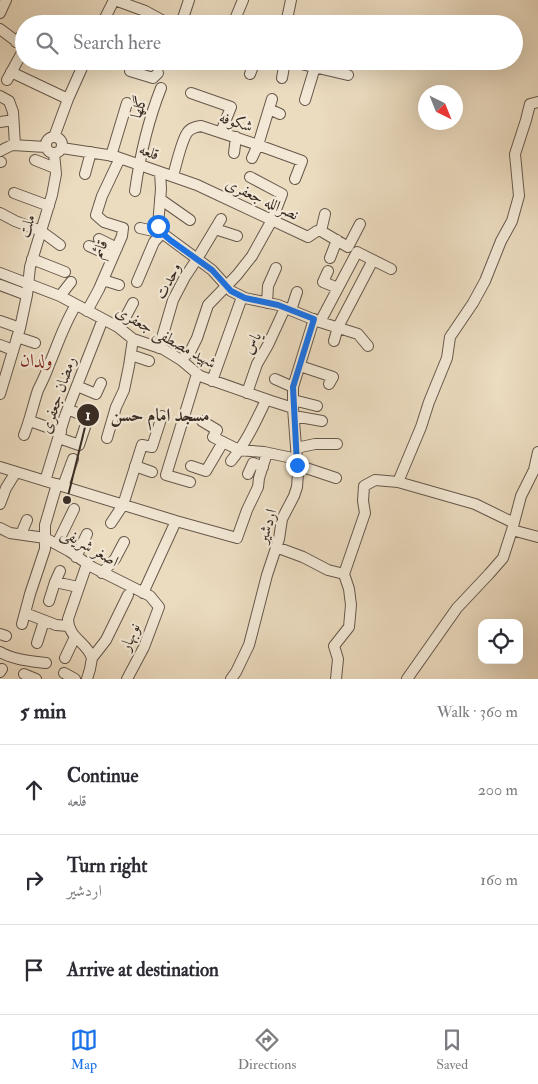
<!DOCTYPE html>
<meta charset="utf-8">
<style>
body{margin:0;font-family:"IM FELL Double Pica",Amiri,serif;background:#f2f2f3;color:#2b2b33}
.controls{position:absolute;right:15px;bottom:15px;display:grid;overflow:hidden;border-radius:10px;box-shadow:0 5px 20px #0002}
.controls button{width:45px;height:45px;display:grid;place-items:center;padding:0;border:0;border-bottom:1px solid #e1e1e2;background:#fff;color:#2b2b33;font:25px sans-serif}
.compass{position:absolute;left:418px;top:85px;width:45px;height:45px;border-radius:50%;background:#fff;box-shadow:0 5px 20px #0002;rotate:137deg}
.stop{position:absolute;width:15px;height:15px;margin:-11px;border:4px solid #1a73e8;border-radius:50%;background:#fff}
.stop.end{background:#1a73e8;border-color:#fff;box-shadow:0 1px 5px #0008}
.list{margin:0;padding:0;list-style:none}
h2{display:flex;justify-content:space-between;align-items:center;height:65px;margin:0;padding:0 20px;font-size:21px}
h2 small{font-size:16px;font-weight:400;color:#7c7c81}
.list li{display:grid;grid-template-columns:32px 1fr auto;gap:15px;align-items:center;box-sizing:border-box;height:90px;padding:0 20px;border-top:1px solid #e1e1e2}
.list b{display:block;font-size:19px;white-space:nowrap}
.list p{margin:0;font-size:16px;white-space:nowrap;color:#7c7c81}
.list em{font-size:16px;font-style:normal;color:#7c7c81}
.icon{flex:none;width:28px;height:28px;fill:none;stroke:currentColor;stroke-width:2;stroke-linecap:round;stroke-linejoin:round}
.map{position:relative;flex:none;width:538px;height:679px;overflow:hidden}
.search{position:absolute;background:#fff;box-shadow:0 5px 20px #0002;left:15px;right:15px;top:15px;height:55px;display:flex;align-items:center;gap:12px;box-sizing:border-box;padding:0 18px;border-radius:28px;color:#7c7c81;font-size:19px}
.sheet{height:335px;background:#fff}
nav{display:flex;justify-content:space-around;align-items:center;box-sizing:border-box;height:70px;border-top:1px solid #e1e1e2;background:#fff;font-size:14px;color:#7c7c81}
nav a{display:grid;justify-items:center;gap:2px}
nav .on{color:#1a73e8}
.map>svg:first-child{display:block}
.lines{fill:none;stroke-linecap:round;stroke-linejoin:round}
.minor-casing{stroke:#66584b;stroke-width:12}
.minor{stroke:#f2e8d5;stroke-width:10}
.route{stroke:#1a73e8;stroke-width:6}
.labels{text-anchor:middle;dominant-baseline:central;stroke-width:4.5;stroke-linejoin:round;paint-order:stroke}
.street-label{font-size:16px;fill:#392c24;stroke:#f2e8d5}
.neighbourhood-label{font-size:18px;fill:#7a1f14;stroke:#f2e8d5}
.leader{fill:none;stroke:#392c24;stroke-width:2}
.callout-dot{fill:#392c24;stroke:#f2e8d5;stroke-width:2}
.mark-label{font-size:15px;text-anchor:middle;font-weight:bold;fill:#fff}
.callout-label{font-size:18px;text-anchor:middle;font-weight:bold;fill:#392c24;stroke:#f2e8d5;stroke-width:4.5;stroke-linejoin:round;paint-order:stroke}
</style>
<div class="map">
<svg width="538" height="679" viewBox="0 0 538 679">
<rect width="100%" height="100%" fill="#ebdbbf"/>
<filter id="stains"><feTurbulence type="fractalNoise" baseFrequency=".004" numOctaves="4"/><feColorMatrix values="0 0 0 0 .2 0 0 0 0 .09 0 0 0 0 .02 0 0 0 .5 -.17"/></filter>
<radialGradient id="worn" r=".72"><stop offset=".6" stop-color="#630" stop-opacity="0"/><stop offset="1" stop-color="#630" stop-opacity=".3"/></radialGradient>
<g class="lines">
<g class="minor-casing">
<path id="minor" d="M115,0L145,11L169,24
M0,13L6,0
M102,24L114,0
M181,24L189,0
M233,24L243,0
M286,24L291,0
M0,29L24,47
M16,42L24,33
M288,61L348,75
M130,62L131,61
M130,71L153,78L158,73
M11,72L68,99
M250,74L255,61
M282,78L285,61
M7,80L24,49
M191,93L231,107L221,132
M0,96L9,101L13,112L15,145
M305,100L315,67
M269,109L280,114
M0,122L13,120
M46 145a8 8 0 1 1 16 0a8 8 0 1 1-16 0Z
M54,137L68,99L85,61
M62,148L114,156L160,172L197,185L308,237L317,231H321L348,247L360,224
M0,151L12,145L46,147
M234,153L236,137
M111,156L127,103
M252,158L258,145L272,99
M35,160L55,168
M0,162H1
M160,172L161,189L158,226L162,233L212,270L231,291L245,298L278,305L320,322L358,334L368,346
M85,174L91,152
M173,176C176,166 181,142 187,133C190,128 195,127 201,126L258,145L302,161L295,179
M135,191C140,156 148,121 161,88
M14,193L49,206
M160,199L190,220
M0,213L15,221L41,231L60,245
M215,229L237,236
M321,231L325,214
M99,239L117,248
M89,246L113,257
M330,258L337,240
M32,259L65,272
M328,271L323,282L338,288
M0,273L60,296L118,327L133,339L163,349L181,360L200,376L271,401L293,408
M103,280L119,285
M137,282L154,242L162,233L140,228
M0,285L27,295
M60,296L71,282
M267,303L268,286L276,268
M291,310L297,292
M87,311L99,289L122,236L123,228L104,222L96,215L102,196L120,158
M0,321L20,328
M320,322L357,252L391,269
M118,327L125,318L133,303
M17,337L35,343
M334,341L338,327L373,260
M0,345L13,350
M159,348L173,300L185,277L197,259L221,219
M131,355L149,361
M181,360L191,350L197,338L208,305L237,275L252,256L272,220L282,194L250,177
M300,366L333,377L329,384
M275,379L293,387
M212,381L242,297
M77,386L96,394L101,383
M247,393L257,364L268,345L285,308
M0,394L20,328L27,295L30,267L52,195L56,174L54,153
M293,400L317,406
M294,416L322,421
M30,421L61,432
M202,421L217,430L213,437L239,450L264,452L297,459
M24,435C30,420 33,405 38,390C42,382 46,374 49,365C58,344 64,324 76,305
M59,438L79,445L88,418L68,409
M107,438L116,407L124,390L129,366L133,339
M296,448L315,444H337
M231,461C246,443 256,421 266,400
M297,465L336,478
M135,466L152,472
M191,466L206,471L223,442
M0,467L176,521L237,538L247,510L258,487L259,478L267,453
M248,474L253,463L263,467
M45,481L65,416L103,319
M190,482L166,475L197,374
M398,482L475,504L514,523
M63,486L73,459
M0,504L6,488L16,472
M111,523L123,505L142,445L152,447L162,416
M0,528L10,533L45,538L69,551L92,567L150,596L159,607L144,647L127,679
M512,530L538,537
M21,534L27,520
M57,544L74,509
M276,547L303,557L328,570L344,574
M76,557L87,534
M87,564L68,619C68,638 87,642 92,658
M102,573L115,559L124,542
M55,582L78,587
M143,593L176,521
M49,601L55,582L60,571
M25,613L56,625L68,626
M22,624L30,594L45,549V525L57,484
M0,634L6,636
M37,643L44,621
M0,652C14,660 31,661 46,663
M65,658L75,637
M0,672L2,669
M64,673L75,679
M24,674L36,679
M87,679L90,669L92,658L106,640L128,595
M231,679L236,672L249,645L267,575L279,539L282,519L294,496L297,487L298,473L293,408V387L314,319
M336,679L338,659L334,646L349,627L351,605L349,589L344,574L365,513L363,501L364,486L375,480L398,482L421,427L429,402L447,358L450,337L473,303L485,281L501,241L512,221L519,196L515,154L526,120L530,104L538,102
M407,679L457,608L489,574L503,558L512,530L521,496L534,470L538,452"/>
</g>
<use href="#minor" class="minor"/>
</g>
<g class="lines">
<path class="route" d="M158,226L162,233L170,240L212,270L231,291L245,298L278,305L314,319L293,387L297,465"/>
</g>
<g class="labels">
<g class="street-label">
<text transform="translate(139 107) rotate(-73)">گلها</text>
<text transform="translate(236 122) rotate(18)">شکوفه</text>
<text transform="translate(149 152) rotate(20)">قلعه</text>
<text transform="translate(262 199) rotate(25)">نصرالله جعفری</text>
<text transform="translate(27 226) rotate(-73)">ملت</text>
<text transform="translate(100 249) rotate(-67)">قائم</text>
<text transform="translate(168 281) rotate(-63)">وحدت</text>
<text transform="translate(166 337) rotate(29)">شهید مصطفی جعفری</text>
<text transform="translate(252 343) rotate(-62)">یاس</text>
<text transform="translate(58 395) rotate(-71)">رمضان جعفری</text>
<text transform="translate(267 526) rotate(-73)">اردشیر</text>
<text transform="translate(90 547) rotate(30)">اصغر شریفی</text>
<text transform="translate(130 637) rotate(-67)">نوبهار</text>
</g>
<g class="neighbourhood-label">
<text x="36" y="360">ولدان</text>
</g>
</g>
<path class="leader" d="M67 500L88 415"/>
<g class="callout-dot">
<circle cx="67" cy="500" r="5"/>
<circle cx="88" cy="415" r="12"/>
</g>
<g class="mark-label">
<text x="88" y="420">1</text>
</g>
<g class="callout-label">
<text x="160" y="421">مسجد امام حسن</text>
</g>
<rect width="100%" height="100%" filter="url(#stains)"/>
<rect width="100%" height="100%" fill="url(#worn)"/>
</svg>
<div class="controls">
<button><svg class="icon" aria-label="locate" viewBox="0 0 24 24"><circle cx="12" cy="12" r="6"/><path d="M12 2v4M12 18v4M2 12h4M18 12h4"/></svg></button>
</div>
<svg class="compass" viewBox="-18 -18 36 36"><path d="M0-13l5 13h-10z" fill="#e53935"/><path d="M0 13l5-13h-10z" fill="#7c7c81"/></svg>
<div class="stop" style="left:158px;top:226px"></div>
<div class="stop end" style="left:297px;top:465px"></div>
<div class="search"><svg class="icon" aria-label="search" viewBox="0 0 24 24"><circle cx="10" cy="10" r="6"/><path d="M15 15l6 6"/></svg>Search here</div>
</div>
<section class="sheet">
<h2>5 min<small>Walk · 360 m</small></h2>
<ul class="list">
<li><svg class="icon" aria-label="ahead" viewBox="0 0 24 24"><path d="M12 20V5M6 11l6-6 6 6"/></svg><div><b>Continue</b><p>قلعه</p></div><em>200 m</em></li>
<li><svg class="icon" aria-label="right" viewBox="0 0 24 24"><path d="M7 20v-9h11M14 6l5 5-5 5"/></svg><div><b>Turn right</b><p>اردشیر</p></div><em>160 m</em></li>
<li><svg class="icon" aria-label="arrive" viewBox="0 0 24 24"><path d="M6 21V4h12l-3 4 3 4H6"/></svg><div><b>Arrive at destination</b></div></li>
</ul>
</section>
<nav>
<a class="on"><svg class="icon" aria-label="map" viewBox="0 0 24 24"><path d="M3 6l6-2 6 2 6-2v14l-6 2-6-2-6 2zM9 4v14M15 6v14"/></svg>Map</a>
<a><svg class="icon" aria-label="directions" viewBox="0 0 24 24"><path d="M12 3l9 9-9 9-9-9zM9 14v-3h6M13 9l2 2-2 2"/></svg>Directions</a>
<a><svg class="icon" aria-label="saved" viewBox="0 0 24 24"><path d="M7 4h10v16l-5-4-5 4z"/></svg>Saved</a>
</nav>
